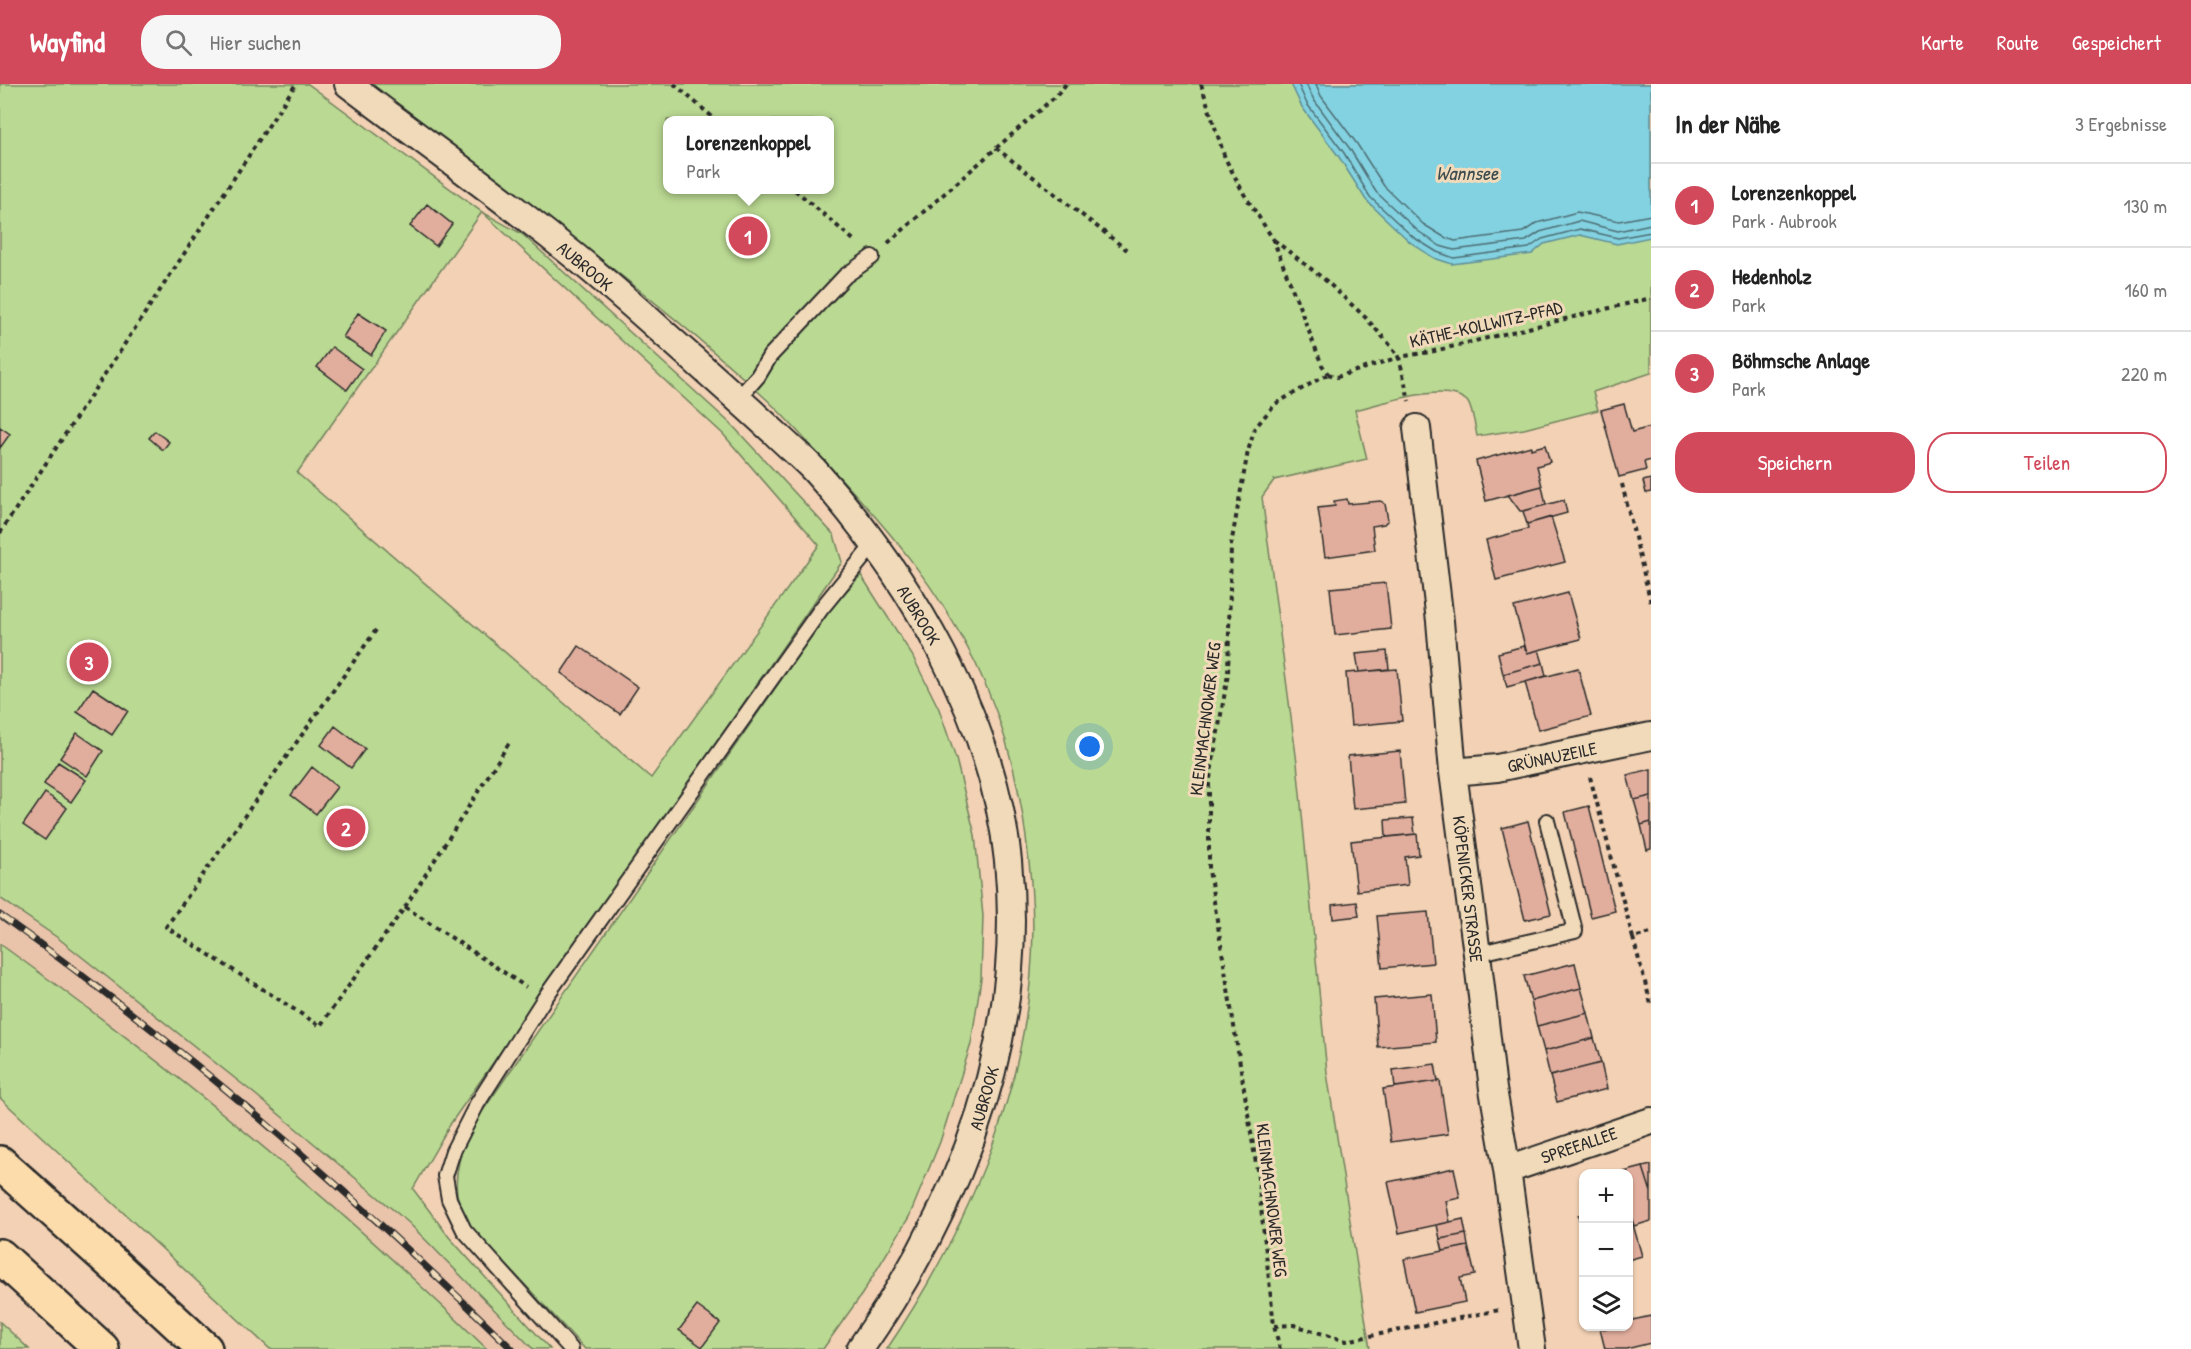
<!DOCTYPE html>
<html lang="de">
<meta charset="utf-8">
<style>
body{margin:0;font-family:"Patrick Hand",sans-serif;background:#f6f6f6;color:#222}
.controls{position:absolute;right:18px;bottom:18px;display:grid;overflow:hidden;border-radius:12px;box-shadow:0 2px 4px #0004}
.controls button{width:54px;height:54px;display:grid;place-items:center;padding:0;border:0;border-bottom:2px solid #e0e0e0;background:#fff;color:#222;font:30px sans-serif}
.you{position:absolute;left:1090px;top:663px;width:21px;height:21px;margin:-15px;border:4px solid #fff;border-radius:50%;background:#1a73e8;box-shadow:0 0 0 9px #1a73e833}
.badge{display:grid;place-items:center;width:39px;height:39px;border-radius:50%;background:#d1495b;color:#fff;font-size:20px;font-weight:700}
.pin{position:absolute;translate:-50% -50%;border:3px solid #fff;box-shadow:0 2px 6px #0006}
.popup{position:absolute;left:663px;top:32px;width:171px;height:78px;box-sizing:border-box;display:grid;place-content:center;border-radius:12px;background:#fff;filter:drop-shadow(0 2px 4px #0005);font-size:20px;white-space:nowrap;color:#767676}
.popup b{font-size:22px;color:#222}
.popup::after{content:'';position:absolute;left:50%;top:100%;margin-left:-12px;border:12px solid transparent;border-top-color:#fff}
.list{margin:0;padding:0;list-style:none}
h2{display:flex;justify-content:space-between;align-items:center;height:78px;margin:0;padding:0 24px;font-size:26px}
h2 small{font-size:20px;font-weight:400;color:#767676}
.list li{display:grid;grid-template-columns:39px 1fr auto;gap:18px;align-items:center;box-sizing:border-box;height:84px;padding:0 24px;border-top:2px solid #e0e0e0}
.list b{display:block;font-size:22px;white-space:nowrap}
.list p{margin:0;font-size:20px;white-space:nowrap;color:#767676}
.list em{font-size:20px;font-style:normal;color:#767676}
.actions{display:flex;gap:12px;padding:18px 24px}
.actions a{flex:1;padding:14px 0;border:2px solid #d1495b;border-radius:24px;text-align:center;font-size:21px;color:#d1495b}
.actions .main{background:#d1495b;color:#fff}
.icon{flex:none;width:33px;height:33px;fill:none;stroke:currentColor;stroke-width:2;stroke-linecap:round;stroke-linejoin:round}
.map{position:relative;flex:none;width:1651px;height:1265px;overflow:hidden}
header{display:flex;align-items:center;gap:36px;box-sizing:border-box;height:84px;padding:0 30px;background:#d1495b;color:#fff}
header strong{font-size:28px}
nav{display:flex;gap:33px;margin-inline-start:auto;font-size:21px}
.search{width:420px;height:54px;background:#f6f6f6;display:flex;align-items:center;gap:15px;box-sizing:border-box;padding:0 21px;border-radius:24px;color:#767676;font-size:22px}
main{display:flex}
aside{flex:1;background:#fff}
.map>svg:first-child{display:block}
.built{fill:#e9c3aa}
.green{fill:#bad992;stroke:#72825e;stroke-width:1.5;fill-rule:evenodd}
.water{fill:#83d2e1;stroke:#608f98;stroke-width:1.5}
.lines{fill:none;stroke-linecap:round;stroke-linejoin:round}
.shore{stroke:#4e6e74;stroke-width:1.5}
.building{fill:#e1ae9d;stroke:#2b2b2b;stroke-width:1.5}
.service-casing{stroke:#2b2b2b;stroke-width:18}
.minor-casing{stroke:#2b2b2b;stroke-width:30}
.motorway-casing{stroke:#2b2b2b;stroke-width:38}
.path{stroke:#2b2b2b;stroke-width:4;stroke-dasharray:4.5 4.5;stroke-linecap:butt}
.service{stroke:#f1dab9;stroke-width:14}
.minor{stroke:#f1dab9;stroke-width:26}
.motorway{stroke:#fddcac;stroke-width:33}
.rail-casing{stroke:#2b2b2b;stroke-width:7}
.rail{stroke:#f1dab9;stroke-width:4.5;stroke-dasharray:14;stroke-linecap:butt}
.labels{text-anchor:middle;dominant-baseline:central;stroke-width:6;stroke-linejoin:round;paint-order:stroke}
.street-label{font-size:18px;fill:#2b2b2b;stroke:#f1dab9}
.water-label{font-size:20px;font-style:italic;fill:#3d4c4f;stroke:#f1dab9}
</style>
<header>
<strong>Wayfind</strong>
<div class="search"><svg class="icon" aria-label="search" viewBox="0 0 24 24"><circle cx="10" cy="10" r="6"/><path d="M15 15l6 6"/></svg>Hier suchen</div>
<nav><a>Karte</a><a>Route</a><a>Gespeichert</a></nav>
</header>
<main>
<div class="map">
<svg width="1651" height="1265" viewBox="0 0 1651 1265">
<rect width="100%" height="100%" fill="#f2d1b4"/>
<filter id="ink" filterUnits="userSpaceOnUse"><feTurbulence type="fractalNoise" baseFrequency=".0167" numOctaves="2"/><feDisplacementMap in="SourceGraphic" scale="12" xChannelSelector="R" yChannelSelector="G"/><feConvolveMatrix kernelMatrix="1 2 1 2 8 2 1 2 1" color-interpolation-filters="sRGB"/></filter>
<g filter="url(#ink)">
<path class="built" d="M0,814L58,854L256,1011L409,1139L533,1265H487L424,1203L47,893L0,860Z"/>
<path class="green" d="M0,0H308L482,128L522,150L732,341L834,451L842,478L451,1039L413,1105L449,1153L550,1265H533L409,1139L256,1011L58,854L0,814ZM482,128L723,350L819,461L651,694L297,389Z
M366,0H1651V289L1593,308L1598,326L1524,345L1477,352C1475,343 1473,325 1467,317C1446,297 1381,320 1355,326L1367,375L1274,396L1262,413L1297,679L1327,989L1370,1265H887C979,1128 1045,966 1031,798C1024,720 1010,649 975,578C938,503 886,442 829,382C808,359 787,334 764,313C640,198 502,101 366,0ZM667,36H829V106H667Z
M861,491L912,571L939,625L956,675L975,751L983,832L981,895L971,960L940,1058L909,1133L862,1210L823,1265H585L470,1142C467,1135 461,1127 459,1120C451,1091 462,1063 475,1038L830,525Z
M0,860C172,983 336,1117 487,1265H270L0,1014Z
M0,1238L29,1265H0Z"/>
<path class="water" d="M1291,0H1651V153L1617,160L1580,151L1544,160L1532,170L1452,180L1434,174L1410,158L1366,116L1339,73L1302,23Z"/>
<g class="lines">
<path class="shore" d="M1298,0L1307,20L1344,69L1370,113L1413,153L1437,168L1454,174L1529,164L1542,155L1580,145L1618,154L1651,148
M1306,0L1314,16L1350,65L1376,108L1418,147L1440,162L1454,166L1526,157L1540,148L1579,137L1618,147L1651,140
M1316,0L1321,12L1357,60L1384,102L1423,140L1444,153L1455,157L1523,148L1537,139L1577,128L1619,137L1651,131"/>
</g>
<path class="building" d="M427,120L452,140L436,162L410,142Z
M358,229L386,247L371,271L343,253Z
M332,263L362,285L347,306L317,283Z
M1624,320L1632,348L1651,343V376L1644,378L1646,386L1619,393L1601,326Z
M0,343L10,350L0,364Z
M155,347L169,358L163,366L149,354Z
M1545,361L1550,378L1537,382L1542,402L1486,417L1476,377L1531,362V365Z
M1651,395V408L1646,409L1643,397Z
M1542,402L1546,421L1523,427H1520L1508,411Z
M1347,415L1348,420L1381,417L1385,420L1388,436L1384,440L1372,442L1375,466L1325,473L1318,424L1335,422L1334,417Z
M1564,416L1567,429L1527,440L1523,427Z
M1551,433L1565,478L1496,496L1486,456L1528,445L1527,440Z
M1386,499L1391,545L1335,551L1330,504Z
M1568,509L1581,555L1527,569L1514,523Z
M579,562L638,603L620,630L561,589Z
M1524,562L1527,569L1539,566L1543,579L1503,590L1498,569Z
M1387,567L1389,585L1359,588L1356,570Z
M1543,579L1546,592L1507,603L1503,590Z
M1578,584L1591,632L1538,646L1525,598Z
M1397,585L1402,637L1351,642L1346,589Z
M93,604L128,627L112,651L77,628Z
M335,642L365,665L351,684L321,661Z
M77,649L103,667L87,692L60,674Z
M1400,667L1405,720L1353,725L1348,672Z
M58,678L86,696L71,718L44,700Z
M312,683L337,703L316,730L291,711Z
M1651,685V712L1634,716L1627,691Z
M45,709L67,724L45,756L23,741Z
M1651,712V738L1641,741L1634,716Z
M1589,722L1615,827L1591,833L1565,728Z
M1413,734L1415,750L1386,753L1385,736Z
M1528,737L1551,830L1525,836L1502,744Z
M1651,738V765L1647,766L1641,741Z
M1417,750L1419,771L1405,773L1408,801L1357,807L1351,757Z
M1357,818L1359,832L1333,835L1332,821Z
M1428,828L1433,879L1382,884L1377,832Z
M1575,879L1581,904L1531,917L1524,892Z
M1581,904L1588,929L1537,942L1531,917Z
M1432,910L1436,958L1378,963L1374,915Z
M1588,929L1594,954L1544,967L1537,942Z
M1594,954L1601,979L1550,992L1544,967Z
M1601,979L1607,1005L1557,1018L1550,992Z
M1435,980L1438,997L1395,1003L1393,986Z
M1438,997H1440L1448,1050L1391,1058L1383,1005Z
M1651,1081V1108L1643,1083Z
M1643,1083L1651,1108V1137L1634,1142L1628,1123V1090L1620,1089Z
M1454,1084L1460,1114L1446,1117L1450,1138L1399,1149L1388,1098Z
M1628,1123L1642,1172L1628,1176Z
M1584,1130V1150L1578,1131Z
M1463,1135L1466,1150L1440,1155L1437,1141Z
M1466,1150L1468,1162L1443,1167L1440,1155Z
M1468,1162L1475,1191L1460,1194L1465,1218L1415,1228L1404,1175Z
M697,1222L720,1239L702,1263L679,1246Z
M1651,1232V1259L1626,1265H1605L1600,1245L1628,1242V1237Z"/>
<g class="lines">
<g class="service-casing">
<path id="service" d="M738,315L758,292L770,272L845,192L872,173
M1476,870L1575,847L1547,737
M571,1265L464,1146L449,1115L445,1092L453,1067L477,1020L544,915L821,525L874,460"/>
</g>
<g class="minor-casing">
<path id="minor" d="M348,0C419,54 492,106 562,162C607,197 650,237 693,275C721,300 748,324 775,349C788,362 803,374 815,387C909,492 994,635 1008,777C1026,955 960,1121 860,1265
M1417,344L1440,537L1453,688L1477,870L1493,1005L1507,1086L1532,1265
M1453,688L1497,684L1651,652
M1507,1086L1651,1037"/>
</g>
<g class="motorway-casing">
<path id="motorway" d="M0,1079L114,1181L205,1265
M0,1172L102,1265"/>
</g>
<path class="path" d="M674,0L716,36
M1201,0L1225,74L1244,110L1273,155L1322,281L1328,290
M996,64L1127,166
M795,106L856,158
M1274,156L1324,195L1365,233L1390,261L1399,273L1409,317
M888,159L1058,10L1066,0
M1328,290L1337,293L1399,273L1430,268L1651,214
M1622,400L1651,519
M0,449L296,0
M376,546L166,843L320,942L405,823L509,659
M1590,693L1633,854L1651,849
M405,823L526,903
M1633,854L1651,920
M1274,1242L1294,1241L1346,1257L1499,1226
M1280,1265L1274,1242L1257,1086L1209,786V700L1228,590L1231,461L1248,367L1255,344L1275,320L1328,290"/>
<use href="#service" class="service"/>
<use href="#minor" class="minor"/>
<use href="#motorway" class="motorway"/>
<g class="rail-casing">
<path id="rail" d="M0,831C182,961 352,1108 512,1265"/>
</g>
<use href="#rail" class="rail"/>
</g>
</g>
<g class="labels">
<g class="street-label">
<text transform="translate(585 182) rotate(40)">AUBROOK</text>
<text transform="translate(1486 240) rotate(-13)">KÄTHE-KOLLWITZ-PFAD</text>
<text transform="translate(919 531) rotate(59)">AUBROOK</text>
<text transform="translate(1205 635) rotate(-83)">KLEINMACHNOWER WEG</text>
<text transform="translate(1552 673) rotate(-12)">GRÜNAUZEILE</text>
<text transform="translate(1468 805) rotate(83)">KÖPENICKER STRASSE</text>
<text transform="translate(984 1014) rotate(-74)">AUBROOK</text>
<text transform="translate(1579 1061) rotate(-19)">SPREEALLEE</text>
<text transform="translate(1272 1116) rotate(83)">KLEINMACHNOWER WEG</text>
</g>
<g class="water-label">
<text x="1467" y="88">Wannsee</text>
</g>
</g>
</svg>
<div class="controls">
<button>+</button>
<button>−</button>
<button><svg class="icon" aria-label="layers" viewBox="0 0 24 24"><path d="M12 4l9 5-9 5-9-5zM3 14l9 5 9-5"/></svg></button>
</div>
<div class="you"></div>
<div class="pin badge" style="left:748px;top:152px">1</div>
<div class="popup"><b>Lorenzenkoppel</b>Park</div>
<div class="pin badge" style="left:346px;top:744px">2</div>
<div class="pin badge" style="left:89px;top:578px">3</div>
</div>
<aside>
<h2>In der Nähe<small>3 Ergebnisse</small></h2>
<ul class="list">
<li><span class="badge">1</span><div><b>Lorenzenkoppel</b><p>Park · Aubrook</p></div><em>130 m</em></li>
<li><span class="badge">2</span><div><b>Hedenholz</b><p>Park</p></div><em>160 m</em></li>
<li><span class="badge">3</span><div><b>Böhmsche Anlage</b><p>Park</p></div><em>220 m</em></li>
</ul>
<div class="actions"><a class="main">Speichern</a><a>Teilen</a></div>
</aside>
</main>
